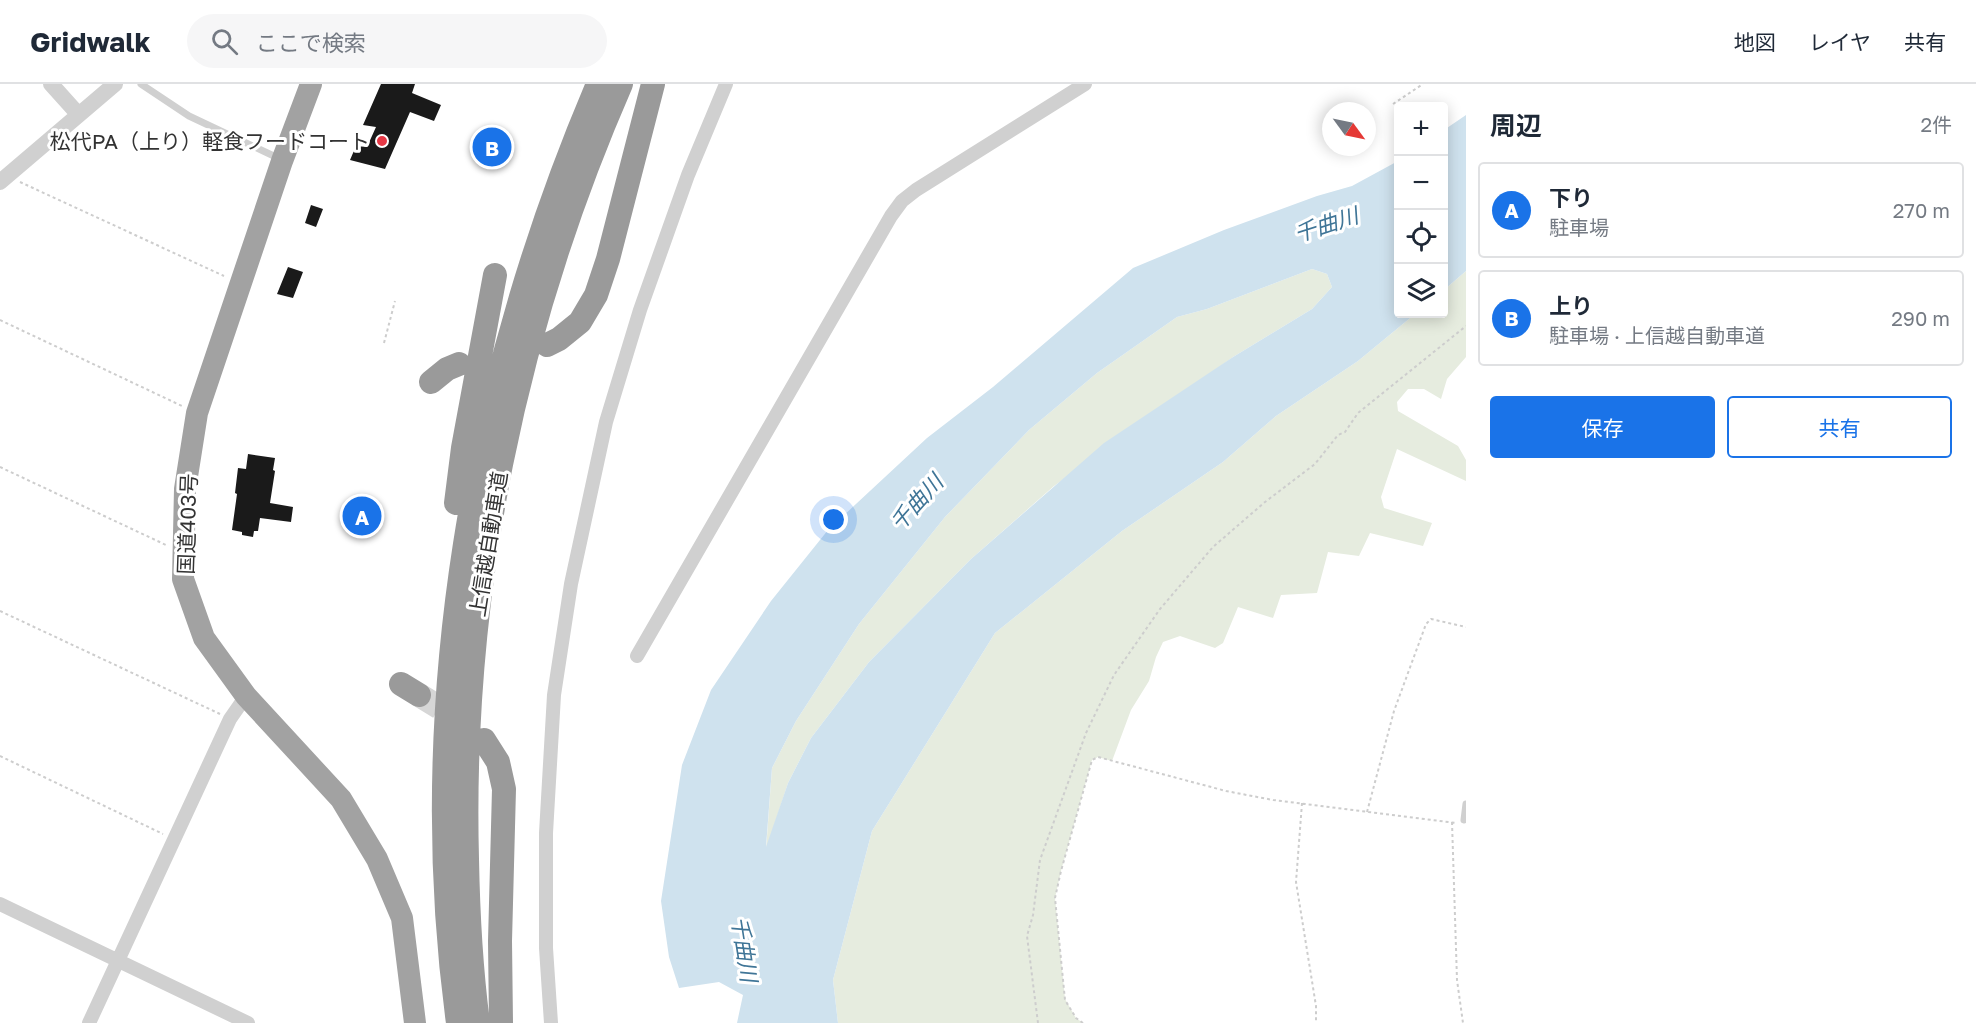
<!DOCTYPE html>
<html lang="ja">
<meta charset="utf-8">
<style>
body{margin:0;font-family:"Golos Text","Noto Sans JP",sans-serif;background:#f6f6f7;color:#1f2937}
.controls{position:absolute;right:18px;top:18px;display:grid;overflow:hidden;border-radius:6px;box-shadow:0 3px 15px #0003}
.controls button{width:54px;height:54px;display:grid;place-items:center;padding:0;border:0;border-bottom:2px solid #e0e1e3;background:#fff;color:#1f2937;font:30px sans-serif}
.compass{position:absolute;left:1322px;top:18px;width:54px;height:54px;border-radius:50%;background:#fff;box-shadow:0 3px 15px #0003;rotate:123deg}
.you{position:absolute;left:834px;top:436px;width:21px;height:21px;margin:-15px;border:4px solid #fff;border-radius:50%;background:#1a73e8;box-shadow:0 0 0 9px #1a73e833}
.badge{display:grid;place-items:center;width:39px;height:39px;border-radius:50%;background:#1a73e8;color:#fff;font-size:20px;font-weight:700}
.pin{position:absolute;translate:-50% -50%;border:3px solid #fff;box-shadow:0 2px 6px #0006}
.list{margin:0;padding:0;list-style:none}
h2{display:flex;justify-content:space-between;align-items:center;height:78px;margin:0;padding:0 24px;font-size:26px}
h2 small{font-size:20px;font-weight:400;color:#747a83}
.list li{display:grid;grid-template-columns:39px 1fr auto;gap:18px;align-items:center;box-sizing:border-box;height:96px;margin:0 12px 12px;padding:0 12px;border:2px solid #e0e1e3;border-radius:6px}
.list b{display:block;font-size:22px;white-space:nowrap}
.list p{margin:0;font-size:20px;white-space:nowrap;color:#747a83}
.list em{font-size:20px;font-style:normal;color:#747a83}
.actions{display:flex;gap:12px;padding:18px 24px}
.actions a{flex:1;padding:14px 0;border:2px solid #1a73e8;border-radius:6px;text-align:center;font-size:21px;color:#1a73e8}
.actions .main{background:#1a73e8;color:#fff}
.icon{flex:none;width:33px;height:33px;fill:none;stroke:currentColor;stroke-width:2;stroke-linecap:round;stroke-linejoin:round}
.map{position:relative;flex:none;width:1466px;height:939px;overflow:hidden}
header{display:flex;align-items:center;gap:36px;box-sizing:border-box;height:84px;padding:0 30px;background:#fff;border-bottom:2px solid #e0e1e3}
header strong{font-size:28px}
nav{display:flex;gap:33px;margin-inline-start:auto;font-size:21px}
.search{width:420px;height:54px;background:#f6f6f7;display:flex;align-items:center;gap:15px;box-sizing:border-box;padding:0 21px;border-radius:33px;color:#747a83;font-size:22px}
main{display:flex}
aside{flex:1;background:#fff}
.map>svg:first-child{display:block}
.green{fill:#e6ecdf}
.water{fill:#cfe2ee;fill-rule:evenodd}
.building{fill:#1a1a1a}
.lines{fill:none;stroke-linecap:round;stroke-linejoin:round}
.motorway-tunnel{stroke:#d6d6d6;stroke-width:24;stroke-dasharray:24 12;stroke-linecap:butt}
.path{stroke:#cdcdcd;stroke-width:2;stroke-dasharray:3 3;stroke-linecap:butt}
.service{stroke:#d0d0d0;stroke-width:7}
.minor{stroke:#d0d0d0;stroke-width:14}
.tertiary{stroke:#d0d0d0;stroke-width:16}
.trunk{stroke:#a2a2a2;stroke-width:22}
.motorway{stroke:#9a9a9a;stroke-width:24}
.poi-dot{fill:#e63946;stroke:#fff;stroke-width:2}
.labels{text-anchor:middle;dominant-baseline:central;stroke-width:6;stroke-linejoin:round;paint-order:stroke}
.poi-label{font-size:21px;fill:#333;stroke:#fff;text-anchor:end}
.street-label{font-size:21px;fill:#333;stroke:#fff}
.water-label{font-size:22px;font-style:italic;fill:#3f7597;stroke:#fff}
</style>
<header>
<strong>Gridwalk</strong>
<div class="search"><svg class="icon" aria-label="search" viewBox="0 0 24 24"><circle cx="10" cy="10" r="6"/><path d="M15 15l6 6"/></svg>ここで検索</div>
<nav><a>地図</a><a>レイヤ</a><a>共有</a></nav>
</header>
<main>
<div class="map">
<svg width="1466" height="939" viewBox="0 0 1466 939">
<rect width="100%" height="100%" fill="#fff"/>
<path class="green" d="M1312,185L1327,190L1332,203L1312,225L1233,273L1054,402L971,475L869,578L811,654L788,699L766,766L772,684L796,637L859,540L945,433L1029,346L1097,289L1177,233L1207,225Z
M1466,187V273L1447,295L1441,315L1424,305H1408L1397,318L1398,327L1458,362L1466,376V397L1397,365L1381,413L1384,424L1432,439L1423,462L1370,449L1359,472L1328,468L1317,509L1281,511L1273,534L1238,523L1223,559L1215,564L1180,552L1163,558L1156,573L1149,597L1131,626L1112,677L1098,673L1092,676L1061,787L1055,814L1065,915L1076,934L1083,939H838L833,896L872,747L995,549L1122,447L1223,378L1276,332L1358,277L1415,230H1444V206Z"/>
<path class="water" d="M1466,31V187L1444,206V46Z
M1398,77V230H1415L1358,277L1276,332L1223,378L1122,447L995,549L872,747L833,896L838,939H737L743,911L719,898L679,904L669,873L661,817L682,681L711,606L771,517L828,446L927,354L993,303L1133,184L1224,146L1317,112L1352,102ZM1312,185L1327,190L1332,203L1312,225L1233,273L1104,359L971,475L869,578L811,654L788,699L766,763L772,684L796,637L859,540L945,433L1029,346L1097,289L1177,233L1207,225Z"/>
<path class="building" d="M381,0H415L412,9L441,21L434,37L410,28L385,85L350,76L356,62L367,63L376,43L363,41Z
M311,121L323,125L316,143L305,139Z
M288,183L303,188L293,214L277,210Z
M248,370L275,374L273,386L275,387L270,419L293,423L291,438L260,434L258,447H254L253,453L242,451V448L232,446L237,410L235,409L238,384L246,385Z"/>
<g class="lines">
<path class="motorway-tunnel" d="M419,611L463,638"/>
<path class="path" d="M1393,20L1423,0
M20,98L224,192
M0,236L182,322
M384,259L395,217
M0,383L166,461
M0,527L220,630
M0,672L163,750
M1302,719L1296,798L1316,922V939
M1367,728L1394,627L1426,540L1431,535L1466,543
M1452,738L1457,896L1463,939
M1038,939L1027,852L1033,831L1040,776L1086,649L1114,591L1160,525L1213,463L1265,418L1315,380L1338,351L1345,348L1358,329L1466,242
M1083,939L1076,934L1065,916L1055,814L1061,787L1092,676L1098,673L1226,707L1273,716L1456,739"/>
<path class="service" d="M141,0L189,32L278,74
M1464,736L1466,720"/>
<path class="minor" d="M637,572L891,132L902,117L916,106L1085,0
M0,820L248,939
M89,939L230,635L246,612
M551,939L546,864V749L554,611L571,500L606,338L640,226L688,91L726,0"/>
<path class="tertiary" d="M51,0L78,30
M0,98L115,0"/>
<path class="trunk" d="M311,0L282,77L197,329L185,405L183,495L204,554L246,612L341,715L377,775L402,834L415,939"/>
<path class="motorway" d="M547,261L559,255L580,238L596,211L608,175L653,0
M431,298L447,285L459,280
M456,419L463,364L495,191
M401,600L419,611
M484,656L498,678L504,705L500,857L501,939
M458,939C415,621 473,293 598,0
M478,939C471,885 468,830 467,775C460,508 514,245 621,0"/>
</g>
<circle class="poi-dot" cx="382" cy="57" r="6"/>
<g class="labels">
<g class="poi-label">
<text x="370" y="57">松代PA（上り）軽食フードコート</text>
</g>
<g class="street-label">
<text transform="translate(187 440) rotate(-88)">国道403号</text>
<text transform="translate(488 460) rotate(-81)">上信越自動車道</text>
</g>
<g class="water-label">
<text transform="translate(1326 140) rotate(-18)">千曲川</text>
<text transform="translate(916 418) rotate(-48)">千曲川</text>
<text transform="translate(745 865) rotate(81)">千曲川</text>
</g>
</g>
</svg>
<div class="controls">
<button>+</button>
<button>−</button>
<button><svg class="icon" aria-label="locate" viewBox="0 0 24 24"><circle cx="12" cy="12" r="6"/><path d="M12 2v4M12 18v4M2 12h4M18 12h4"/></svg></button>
<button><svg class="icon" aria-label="layers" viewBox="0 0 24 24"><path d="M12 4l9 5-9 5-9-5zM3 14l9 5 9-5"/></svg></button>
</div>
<svg class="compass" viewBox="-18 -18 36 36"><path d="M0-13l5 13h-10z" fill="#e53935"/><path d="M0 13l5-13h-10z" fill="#747a83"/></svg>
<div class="you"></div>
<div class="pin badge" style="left:362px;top:432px">A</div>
<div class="pin badge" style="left:492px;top:63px">B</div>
</div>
<aside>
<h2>周辺<small>2件</small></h2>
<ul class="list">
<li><span class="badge">A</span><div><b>下り</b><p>駐車場</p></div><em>270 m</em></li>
<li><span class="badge">B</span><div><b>上り</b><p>駐車場 · 上信越自動車道</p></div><em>290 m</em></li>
</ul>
<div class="actions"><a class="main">保存</a><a>共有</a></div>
</aside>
</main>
